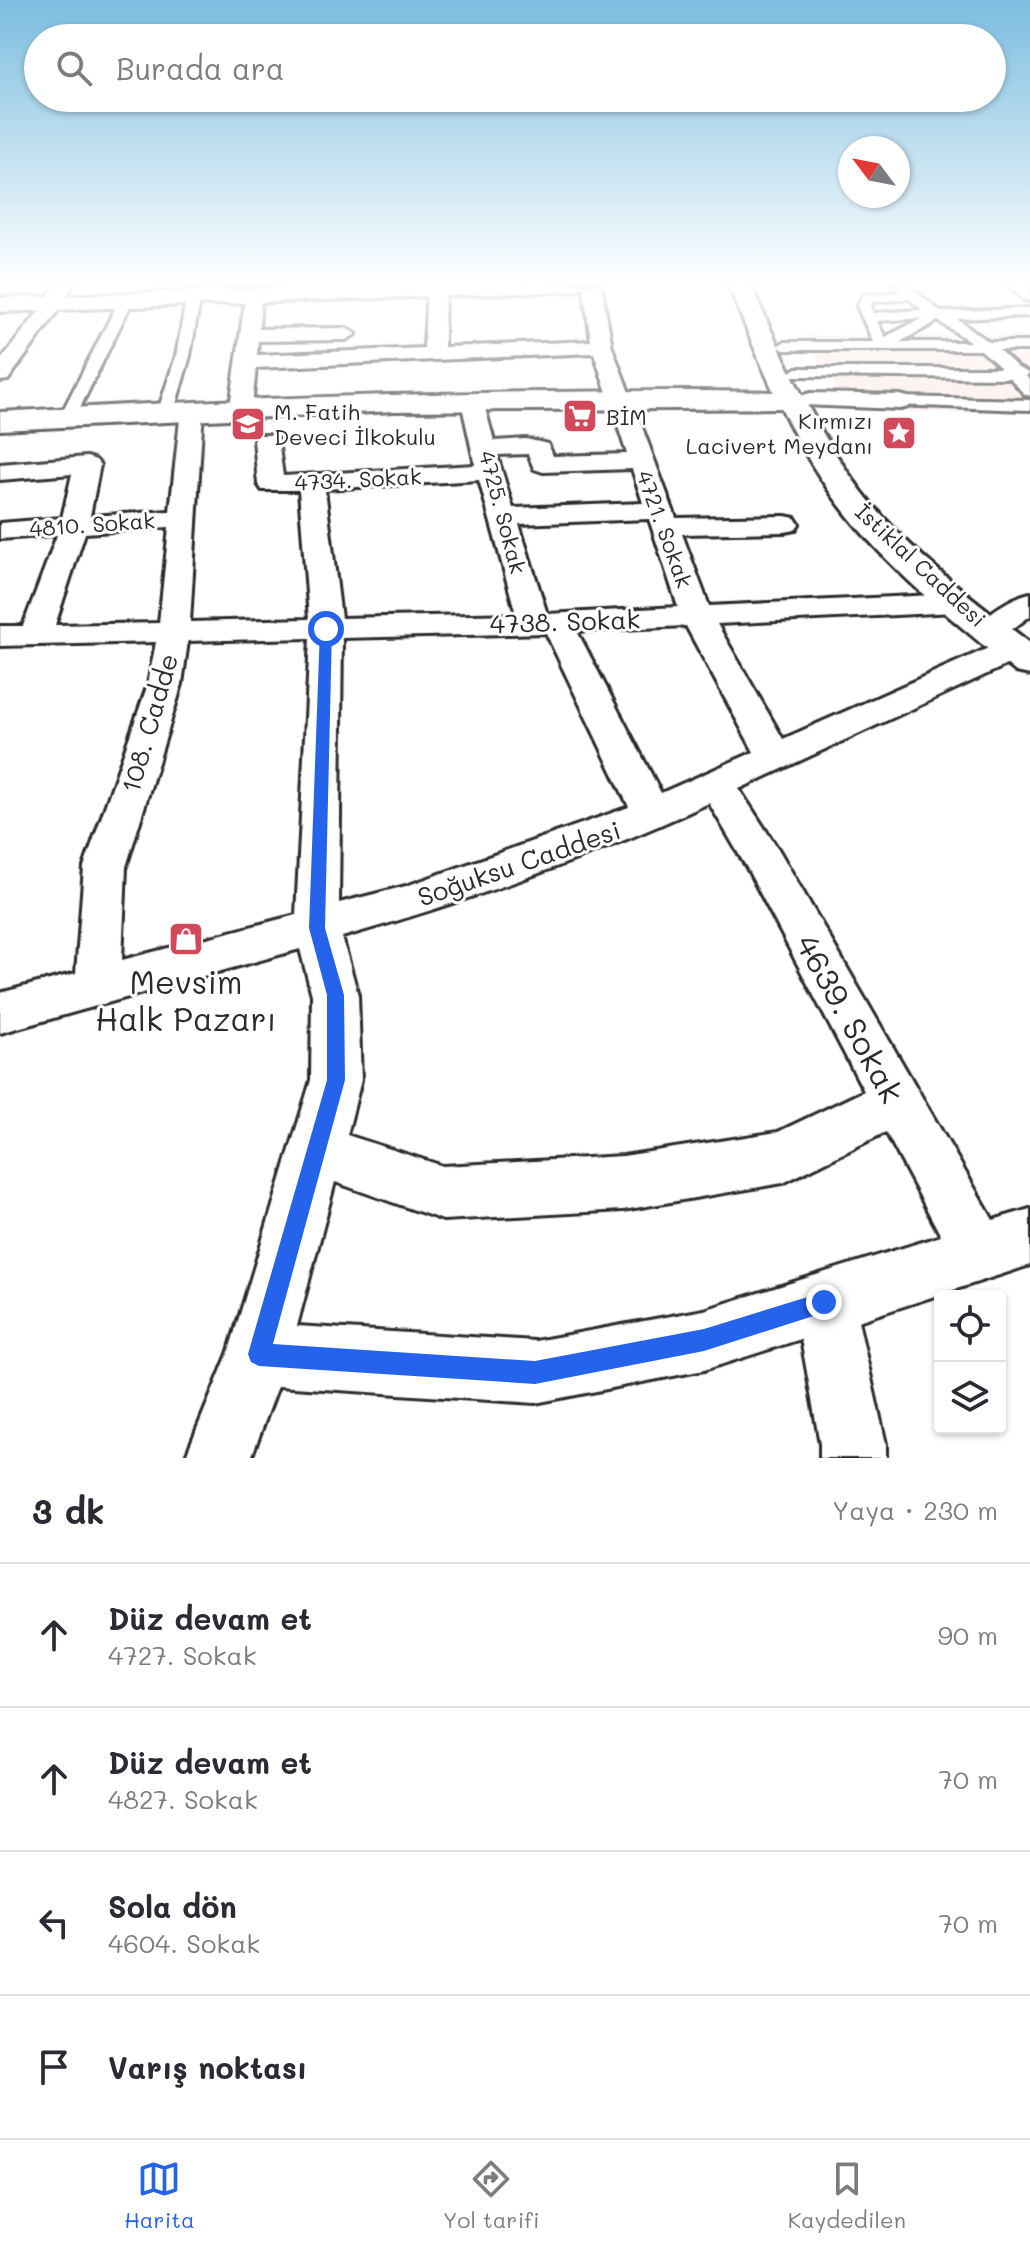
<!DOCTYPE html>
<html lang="tr">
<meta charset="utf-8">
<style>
body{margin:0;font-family:Mali,sans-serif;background:#f7f7f7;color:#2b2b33}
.controls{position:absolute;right:24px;bottom:24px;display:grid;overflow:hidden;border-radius:8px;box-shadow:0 2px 6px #0004}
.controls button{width:72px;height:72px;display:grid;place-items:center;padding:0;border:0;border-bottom:2px solid #e1e1e2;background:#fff;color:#2b2b33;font:40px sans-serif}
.compass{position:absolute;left:838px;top:136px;width:72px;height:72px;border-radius:50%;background:#fff;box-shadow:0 2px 6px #0004;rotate:302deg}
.stop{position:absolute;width:24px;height:24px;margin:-18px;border:6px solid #2563eb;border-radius:50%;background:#fff}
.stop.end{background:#2563eb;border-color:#fff;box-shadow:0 2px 8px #0008}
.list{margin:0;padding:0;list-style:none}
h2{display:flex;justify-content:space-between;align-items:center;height:104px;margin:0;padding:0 32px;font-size:34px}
h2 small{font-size:26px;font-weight:400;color:#7c7c81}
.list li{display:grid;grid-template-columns:52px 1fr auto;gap:24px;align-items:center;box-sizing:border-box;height:144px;padding:0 32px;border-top:2px solid #e1e1e2}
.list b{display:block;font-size:30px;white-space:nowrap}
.list p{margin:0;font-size:26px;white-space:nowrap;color:#7c7c81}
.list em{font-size:26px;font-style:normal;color:#7c7c81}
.icon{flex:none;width:44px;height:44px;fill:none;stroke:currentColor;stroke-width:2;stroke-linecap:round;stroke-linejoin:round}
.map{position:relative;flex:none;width:1030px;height:1458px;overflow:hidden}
.search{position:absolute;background:#fff;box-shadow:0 2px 6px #0004;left:24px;right:24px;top:24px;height:88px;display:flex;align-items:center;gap:20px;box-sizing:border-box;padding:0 28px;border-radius:44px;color:#7c7c81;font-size:30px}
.sheet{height:680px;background:#fff}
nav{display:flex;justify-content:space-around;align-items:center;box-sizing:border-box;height:112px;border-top:2px solid #e1e1e2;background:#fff;font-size:22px;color:#7c7c81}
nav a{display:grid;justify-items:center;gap:4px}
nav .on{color:#2563eb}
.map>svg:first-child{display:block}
.built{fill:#f9e8e6}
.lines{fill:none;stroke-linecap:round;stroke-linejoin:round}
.pedestrian-casing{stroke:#2b2b2b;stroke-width:6}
.minor-casing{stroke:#2b2b2b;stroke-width:6}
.tertiary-casing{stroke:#2b2b2b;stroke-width:6}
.secondary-casing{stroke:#2b2b2b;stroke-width:6}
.pedestrian{fill:#fff;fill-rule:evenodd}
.minor{fill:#fff;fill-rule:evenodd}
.tertiary{fill:#fff;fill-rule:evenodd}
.secondary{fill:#fff;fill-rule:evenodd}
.route{fill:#2563eb}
.labels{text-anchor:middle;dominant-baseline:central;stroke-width:6;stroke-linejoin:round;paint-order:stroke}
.far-poi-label{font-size:22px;fill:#2b2b2b;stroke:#fff;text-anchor:start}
.far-street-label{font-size:22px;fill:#2b2b2b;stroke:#fff}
.street-label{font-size:26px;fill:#2b2b2b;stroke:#fff}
.near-poi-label{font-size:32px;fill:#2b2b2b;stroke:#fff}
.near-street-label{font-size:32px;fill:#2b2b2b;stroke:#fff}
</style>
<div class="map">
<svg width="1030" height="1458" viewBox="0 0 1030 1458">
<rect width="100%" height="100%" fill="#fff"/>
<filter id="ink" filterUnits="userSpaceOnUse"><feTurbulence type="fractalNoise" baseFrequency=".0125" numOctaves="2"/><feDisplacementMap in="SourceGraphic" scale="16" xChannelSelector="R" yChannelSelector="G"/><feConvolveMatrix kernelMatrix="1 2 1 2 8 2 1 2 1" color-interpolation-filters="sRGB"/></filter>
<g filter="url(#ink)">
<path class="built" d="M1030,335V413L851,411L802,336Z"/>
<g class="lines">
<g class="pedestrian-casing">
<path id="pedestrian" d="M893,284H907L941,312L1030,308V316L957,319L989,342H1030V350H999L1018,368L1029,373L1026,376L1030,381V396L1024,394L1010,378L792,376L789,373L797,368H1001L981,350H784L777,346L784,342H873L857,306L863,295L901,292ZM909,299L922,310L873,313L871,306L873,302ZM923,318L885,337L877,321ZM938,321L971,342H900Z
M193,296L200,300L190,356L174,411L172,415H160L158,411L176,356L186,300Z
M120,299L132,302L76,416L74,420H62L60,416Z
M900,397L1030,400V410L894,405L892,402Z"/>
</g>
<g class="minor-casing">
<path id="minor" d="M55,284H73L63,304L8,380L0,381V361L45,303Z
M427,284H445L444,347L591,341L583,284H601L612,347L676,518L785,516L795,518L799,524L795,530L785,532L682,534L709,606L955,594L966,596L970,603L966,610L955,612L717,624L783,739L1002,642L1014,639L1026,642L1030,648L1026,656L739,789L780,852L993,1220L1030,1209V1265L858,1321L886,1444V1458H820V1444L801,1339L704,1370L535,1403L278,1386L251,1458H185L228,1354L311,1080L312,995L300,949L0,1033V993L76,973L84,867L148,684L156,642L0,646V626H23L57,535L0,539V523L62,518L72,474L0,480V464L87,457L96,460L100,465L90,516L170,511L181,410L184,405H200L203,410L190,622L309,619L299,490H262L258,484L254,440L257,435H275L278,440L283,476L475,465L461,401L464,396H480L483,401L494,441L526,439L548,444L553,456L627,454L594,353L256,368L252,407L249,412H233L230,407L246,294H258L261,298L259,329L346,328L356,334L346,340L258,341L257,355L424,348ZM528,454L534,469L543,472L632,469L643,503L513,508L497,455ZM479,480L516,614L341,618L325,489ZM649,519L678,607L547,614L519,524ZM169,527L159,623L55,625L85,533ZM686,626L754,752L661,793L577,631ZM546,633L629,807L406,886L339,903L342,638ZM310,638L296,915L122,960L126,867L182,684L188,641ZM709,803L747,868L864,1091L778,1132L623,1156L443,1166L347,1135L361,1080L358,995L342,937C467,901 591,858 709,803ZM886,1132L941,1236L704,1310L535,1341L297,1326L335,1182L443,1220L623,1210L783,1183Z
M1007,284H1027L1030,287V301L1024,300Z
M811,393L900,395L908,397L911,402L908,407L900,409L803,405L800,400L803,395Z
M1030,593V616C1013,628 1000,642 979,637L974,630C985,614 1012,597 1030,593Z"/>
</g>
<g class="tertiary-casing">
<path id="tertiary" d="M384,284H585L574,291L0,312V298Z
M691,391L790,392L800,394L804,400L800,406L790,408L395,411L0,430V412C230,398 461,391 691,391Z"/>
</g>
<g class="secondary-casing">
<path id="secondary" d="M728,284H750C783,356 814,430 863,493C908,551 972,598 1030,643V675L1016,672C953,620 886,568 838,503C789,438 759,359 728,284Z"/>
</g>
<use href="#pedestrian" class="pedestrian"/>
<use href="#minor" class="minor"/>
<use href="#tertiary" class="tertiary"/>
<use href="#secondary" class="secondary"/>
</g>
</g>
<linearGradient id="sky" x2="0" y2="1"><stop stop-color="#7bbddf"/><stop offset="0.58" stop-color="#fff"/><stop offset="1" stop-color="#fff" stop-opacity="0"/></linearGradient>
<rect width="1030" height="488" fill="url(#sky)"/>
<path class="route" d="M326,626L332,629L325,928L344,995L345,1080L273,1344L535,1361L704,1329L824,1292L832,1295L835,1302L832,1310L704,1351L535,1384L259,1366L251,1362L248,1354L327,1080V995L309,928L320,629Z"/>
<defs>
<g id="supermarket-square" transform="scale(1.8)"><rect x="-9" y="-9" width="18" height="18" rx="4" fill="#d1495b" stroke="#fff"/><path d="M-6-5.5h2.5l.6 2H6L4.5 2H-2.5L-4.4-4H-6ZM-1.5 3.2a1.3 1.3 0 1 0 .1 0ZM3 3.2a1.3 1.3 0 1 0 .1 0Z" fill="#fff"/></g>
<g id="school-square" transform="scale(1.8)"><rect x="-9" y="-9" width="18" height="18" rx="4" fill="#d1495b" stroke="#fff"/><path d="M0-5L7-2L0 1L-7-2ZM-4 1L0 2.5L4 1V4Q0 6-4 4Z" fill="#fff"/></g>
<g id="sight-square" transform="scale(1.8)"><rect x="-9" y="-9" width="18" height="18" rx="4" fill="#d1495b" stroke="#fff"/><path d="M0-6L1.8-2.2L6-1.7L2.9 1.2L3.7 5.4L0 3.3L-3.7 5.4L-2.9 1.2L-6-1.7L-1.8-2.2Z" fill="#fff"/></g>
<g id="shop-square" transform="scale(1.8)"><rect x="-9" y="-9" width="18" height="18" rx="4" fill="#d1495b" stroke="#fff"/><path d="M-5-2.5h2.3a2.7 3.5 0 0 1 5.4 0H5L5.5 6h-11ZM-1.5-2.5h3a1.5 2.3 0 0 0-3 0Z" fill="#fff"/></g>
</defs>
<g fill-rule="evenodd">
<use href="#supermarket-square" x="580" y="416"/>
<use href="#school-square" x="248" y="424"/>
<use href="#sight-square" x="899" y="433"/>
<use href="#shop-square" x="186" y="939"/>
</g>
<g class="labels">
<g class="far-poi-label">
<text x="274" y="411">M. Fatih<tspan x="274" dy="25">Deveci İlkokulu</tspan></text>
<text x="606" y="416">BİM</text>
<text x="873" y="420" text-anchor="end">Kırmızı<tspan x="873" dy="25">Lacivert Meydanı</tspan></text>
</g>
<g class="far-street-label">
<text transform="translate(358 479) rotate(-3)">4734. Sokak</text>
<text transform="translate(503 512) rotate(75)">4725. Sokak</text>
<text transform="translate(92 524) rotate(-4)">4810. Sokak</text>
<text transform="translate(665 529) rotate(70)">4721. Sokak</text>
<text transform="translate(921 565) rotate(43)">İstiklal Caddesi</text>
</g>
<g class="street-label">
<text transform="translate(565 621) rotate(-2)">4738. Sokak</text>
<text transform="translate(149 723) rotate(-74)">108. Cadde</text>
<text transform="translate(519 863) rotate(-19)">Soğuksu Caddesi</text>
</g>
<g class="near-poi-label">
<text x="186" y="981">Mevsim<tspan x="186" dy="37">Halk Pazarı</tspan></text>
</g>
<g class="near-street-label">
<text transform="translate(851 1018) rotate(61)">4639. Sokak</text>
</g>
</g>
</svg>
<div class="controls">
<button><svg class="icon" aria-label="locate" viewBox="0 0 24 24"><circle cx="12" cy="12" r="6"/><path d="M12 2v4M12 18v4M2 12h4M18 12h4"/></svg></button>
<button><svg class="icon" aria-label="layers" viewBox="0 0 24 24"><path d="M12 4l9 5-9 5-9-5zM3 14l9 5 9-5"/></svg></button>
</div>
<svg class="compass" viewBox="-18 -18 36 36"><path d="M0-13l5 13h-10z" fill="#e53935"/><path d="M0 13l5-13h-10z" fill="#7c7c81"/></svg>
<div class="stop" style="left:326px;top:629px"></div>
<div class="stop end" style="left:824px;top:1302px"></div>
<div class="search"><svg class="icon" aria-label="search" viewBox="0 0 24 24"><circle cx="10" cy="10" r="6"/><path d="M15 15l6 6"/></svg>Burada ara</div>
</div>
<section class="sheet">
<h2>3 dk<small>Yaya · 230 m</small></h2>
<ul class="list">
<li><svg class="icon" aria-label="ahead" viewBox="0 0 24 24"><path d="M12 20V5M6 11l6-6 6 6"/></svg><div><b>Düz devam et</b><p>4727. Sokak</p></div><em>90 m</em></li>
<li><svg class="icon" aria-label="ahead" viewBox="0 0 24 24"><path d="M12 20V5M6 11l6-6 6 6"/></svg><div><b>Düz devam et</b><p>4827. Sokak</p></div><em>70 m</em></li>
<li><svg class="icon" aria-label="left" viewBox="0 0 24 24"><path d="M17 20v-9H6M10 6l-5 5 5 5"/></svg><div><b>Sola dön</b><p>4604. Sokak</p></div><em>70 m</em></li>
<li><svg class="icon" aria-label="arrive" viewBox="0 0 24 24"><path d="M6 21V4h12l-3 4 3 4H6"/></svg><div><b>Varış noktası</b></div></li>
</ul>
</section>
<nav>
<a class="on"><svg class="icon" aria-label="map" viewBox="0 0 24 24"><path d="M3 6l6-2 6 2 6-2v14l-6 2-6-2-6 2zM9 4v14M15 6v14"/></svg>Harita</a>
<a><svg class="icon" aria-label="directions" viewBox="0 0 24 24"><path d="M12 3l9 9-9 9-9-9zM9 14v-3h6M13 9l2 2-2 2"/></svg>Yol tarifi</a>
<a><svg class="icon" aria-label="saved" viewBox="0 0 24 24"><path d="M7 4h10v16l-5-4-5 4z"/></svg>Kaydedilen</a>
</nav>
